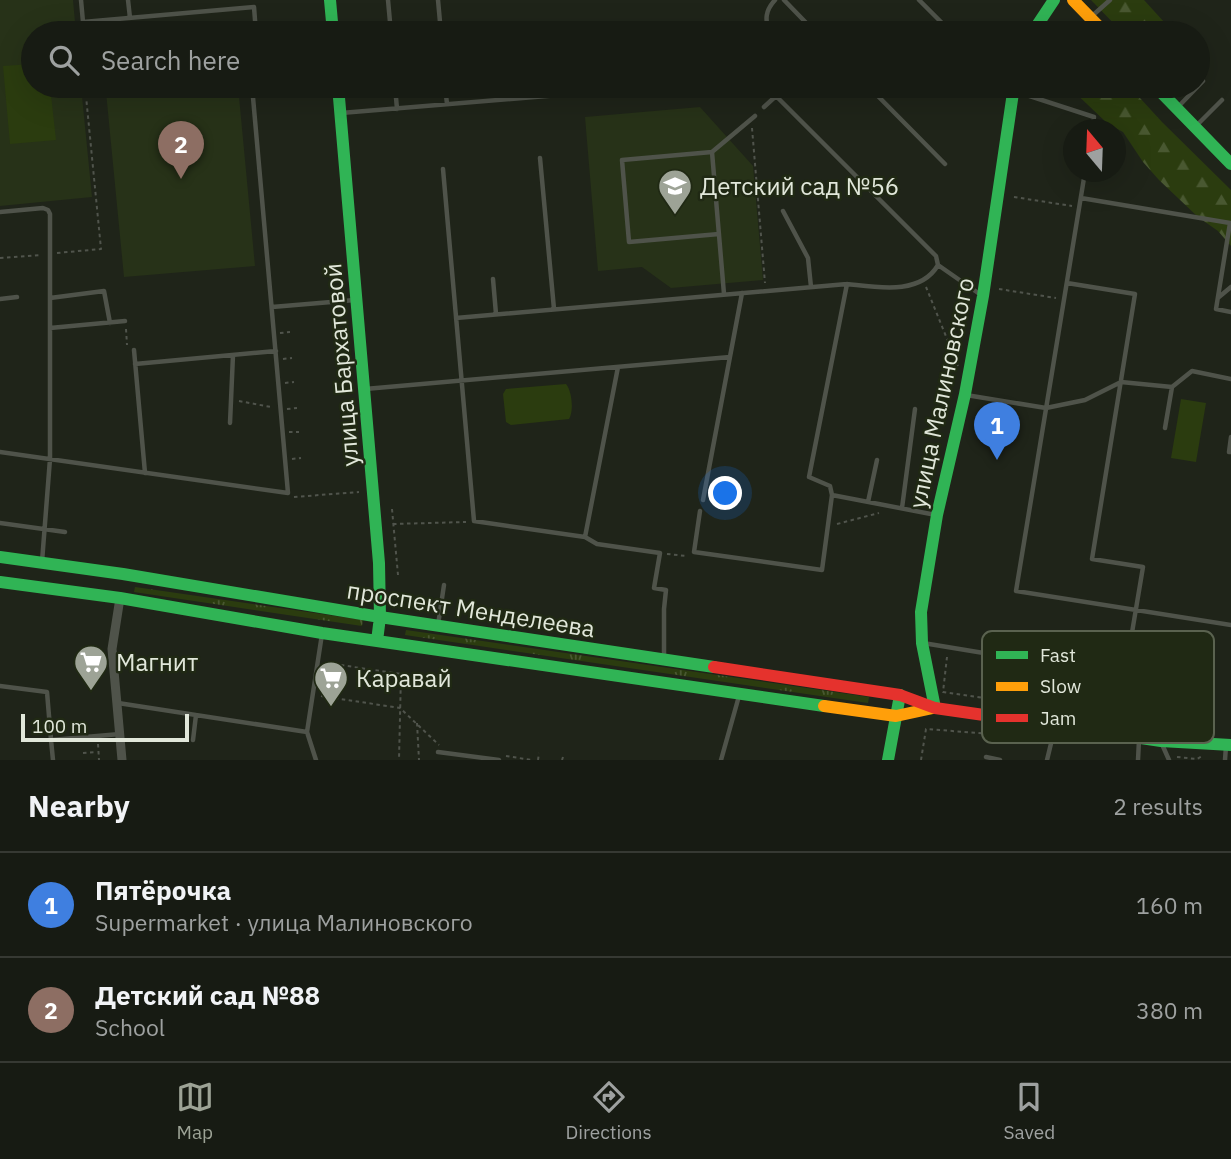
<!DOCTYPE html>
<meta charset="utf-8">
<style>
body{margin:0;font-family:"IBM Plex Sans",sans-serif;background:#242821;color:#f1f3f6}
.compass{position:absolute;left:1063px;top:119px;width:63px;height:63px;border-radius:50%;background:#171b13;box-shadow:0 7px 28px #0002;rotate:341deg}
.scale{position:absolute;left:21px;bottom:18px;width:168px;box-sizing:border-box;padding-left:7px;border:4px solid #e1e7da;border-top:0;font-size:19px;line-height:24px;white-space:nowrap;color:#e1e7da;-webkit-text-stroke:5px #202914;paint-order:stroke}
.you{position:absolute;left:726px;top:494px;width:24px;height:24px;margin:-18px;border:5px solid #fff;border-radius:50%;background:#1a73e8;box-shadow:0 0 0 10px #1a73e833}
.badge{display:grid;place-items:center;width:46px;height:46px;border-radius:50%;background:#9da396;color:#fff;font-size:23px;font-weight:700}
.pin{position:absolute;translate:-50% -58px;filter:drop-shadow(0 2px 4px #0008)}
.pin::after{content:'';position:absolute;top:37px;width:24px;height:21px;background:inherit;clip-path:polygon(0 0,100% 0,50% 100%)}
.list{margin:0;padding:0;list-style:none}
h2{display:flex;justify-content:space-between;align-items:center;height:91px;margin:0;padding:0 28px;font-size:30px}
h2 small{font-size:23px;font-weight:400;color:#9ea1a0}
.list li{display:grid;grid-template-columns:46px 1fr auto;gap:21px;align-items:center;box-sizing:border-box;height:105px;padding:0 28px;border-top:2px solid #363933}
.list b{display:block;font-size:26px;white-space:nowrap}
.list p{margin:0;font-size:23px;white-space:nowrap;color:#9ea1a0}
.list em{font-size:23px;font-style:normal;color:#9ea1a0}
.icon{flex:none;width:38px;height:38px;fill:none;stroke:currentColor;stroke-width:2;stroke-linecap:round;stroke-linejoin:round}
.map{position:relative;flex:none;width:1231px;height:760px;overflow:hidden}
.search{position:absolute;background:#171b13;box-shadow:0 7px 28px #0002;left:21px;right:21px;top:21px;height:77px;display:flex;align-items:center;gap:18px;box-sizing:border-box;padding:0 24px;border-radius:38px;color:#9ea1a0;font-size:26px}
.sheet{height:301px;background:#171b13}
nav{display:flex;justify-content:space-around;align-items:center;box-sizing:border-box;height:98px;border-top:2px solid #363933;background:#171b13;font-size:19px;color:#9ea1a0}
nav a{display:grid;justify-items:center;gap:4px}
nav .on{color:#9da396}
.map>svg:first-child{display:block}
.built{fill:#273218}
.grass{fill:url(#grass-tufts)}
.forest{fill:url(#forest-firs)}
.pitch{fill:#2b3c0f}
.lines{fill:none;stroke-linecap:round;stroke-linejoin:round}
.path{stroke:#50544c;stroke-width:2;stroke-dasharray:3.5 3.5;stroke-linecap:butt}
.lane{stroke:#4f534a;stroke-width:4.5}
.street{stroke:#4f534a;stroke-width:9}
.fast{stroke:#30b455;stroke-width:12}
.slow{stroke:#ff9f0a;stroke-width:12}
.jam{stroke:#e5322d;stroke-width:12}
.labels{text-anchor:middle;dominant-baseline:central;stroke-width:5;stroke-linejoin:round;paint-order:stroke}
.poi-label{font-size:24px;fill:#e1e7da;stroke:#202914;text-anchor:start}
.street-label{font-size:24px;fill:#e1e7da;stroke:#202914}
.key{fill:#202914;stroke:#5a624f;stroke-width:2}
.key-label{font-size:19px;fill:#e1e7da}
</style>
<div class="map">
<svg width="1231" height="760" viewBox="0 0 1231 760">
<defs>
<pattern id="grass-tufts" width="24" height="20" patternUnits="userSpaceOnUse" patternTransform="scale(1.75)"><rect width="24" height="20" fill="#2b3c0f"/><path d="M3 7l-1-3M5 7V3M7 7l1-3M15 17l-1-3M17 17v-4M19 17l1-3" fill="none" stroke="#495831"/></pattern>
<pattern id="forest-firs" width="22" height="20" patternUnits="userSpaceOnUse" patternTransform="scale(1.75)"><rect width="22" height="20" fill="#2b3c0f"/><path d="M5 1l3.5 6h-7zM16 11l3.5 6h-7z" fill="#495831"/></pattern>
</defs>
<rect width="100%" height="100%" fill="#1f2419"/>
<path class="built" d="M0,0H73L76,33H33V86H81L92,197L0,206Z
M167,86H238L255,266L124,277L106,92Z
M700,107L753,166L763,280L671,288L642,267L598,271L585,117Z"/>
<path class="grass" d="M135,587L363,620L362,626L134,592Z
M406,630L869,697L868,703L405,635Z"/>
<path class="forest" d="M1091,0H1144L1174,33H1123Z
M1068,86H1129L1162,122L1231,190V246L1218,231L1198,217L1159,180L1143,162L1123,132L1108,124Z"/>
<path class="pitch" d="M33,64V86H50L56,140L10,144L3,66Z
M566,384C572,391 574,411 569,419L511,425L506,422L503,394L506,389Z
M1181,399L1206,403L1196,462L1171,458Z"/>
<g class="lines">
<path class="path" d="M752,128L765,283
M1014,197L1072,206
M57,253L101,249L85,86
M0,258L41,255
M926,287L958,366
M999,289L1056,298
M126,329L127,345
M280,333L290,332
M283,359L292,358
M285,383L294,382
M239,401L271,407
M287,409L297,408
M289,432H299
M292,459L301,458
M294,497L359,492
M392,509L398,575
M393,524L466,522
M837,524L879,513
M667,554L686,556
M947,657L943,692L1032,705
M327,663L401,674L399,760
M321,696L400,708L439,745
M417,723L419,760
M98,744L99,760
M83,753L97,752
M506,756L532,760
M1177,757L1197,759L1202,756
M538,760L539,753
M562,760L563,757
M921,760L926,729L1044,738"/>
<path class="lane" d="M81,0L83,22L254,7L256,33
M128,0L130,18
M388,0L391,33
M438,0L441,33
M784,0L816,33
M919,0L952,33
M1092,16L1110,0
M769,33C765,19 765,11 775,0
M395,86L397,109
M445,86L447,104
M868,86L945,164
M1014,91L1094,117L1092,130
M764,107L776,96
M1177,108L1203,81
M341,113L571,94
M1196,126L1222,100
M712,152L724,294
M540,158L554,309
M443,169L474,521L585,537L597,544L660,553L654,588L666,590L664,609V659
M1085,172L1016,591L1231,625
M1081,198L1230,223L1216,309L1231,312
M783,211L808,258L811,287
M0,212L43,208L48,210L50,214V459L42,562
M719,234L629,242L622,160L712,152L755,116
M938,265L981,295
M493,279L496,314
M1067,283L1135,294L1092,559L1143,567L1115,734
M1219,297L1231,287
M50,298L104,291L110,323
M0,299L17,297
M272,307L355,300
M456,318L847,284C876,287 920,296 938,265L936,256L776,96L775,86
M50,328L125,321
M134,350L145,473
M135,364L276,351
M365,389L730,357
M966,395L1046,408L1085,400L1121,382L1172,387L1192,371L1231,379
M230,423L233,355
M1165,428L1172,387
M1231,437L1229,452H1231
M0,452L288,493L252,86
M832,495L936,515
M703,500L742,293
M868,502L877,460
M902,508L915,409
M700,511L694,552L822,570L832,495L830,486L809,477L847,284
M0,523L65,532
M585,537L618,367
M438,625L444,585
M923,643L1014,658
M0,686L47,692L51,740L120,734
M118,703L307,732
M51,740L53,760
M193,740L196,715
M1161,742L1169,760
M438,752L499,760
M986,757L1000,760
M316,760L307,732L322,634
M721,760L739,696
M1047,760L1055,727
M1138,760L1139,740
M1225,760L1226,746"/>
<path class="street" d="M120,598L112,649L122,760"/>
<path class="fast" d="M330,0L333,33
M1032,33L1054,0
M338,86L379,563L380,617L377,641
M1155,86L1231,164
M0,557L123,574L380,617L714,667
M0,582L120,598L322,633L824,706
M935,708L922,643L921,612L937,515L965,394L983,296L1014,86
M1047,724L1161,741L1231,745
M888,760L900,695"/>
<path class="slow" d="M1073,0L1105,33
M824,706L896,716L933,708"/>
<path class="jam" d="M714,667L900,695L935,708L1047,724"/>
</g>
<defs>
<g id="school-pin" transform="scale(1.75)"><path d="M0 17L-7.5 6A9.5 9.5 0 1 1 7.5 6Z" fill="#9da396" stroke="#202914"/><path d="M0-5L7-2L0 1L-7-2ZM-4 1L0 2.5L4 1V4Q0 6-4 4Z" fill="#fff"/></g>
<g id="supermarket-pin" transform="scale(1.75)"><path d="M0 17L-7.5 6A9.5 9.5 0 1 1 7.5 6Z" fill="#9da396" stroke="#202914"/><path d="M-6-5.5h2.5l.6 2H6L4.5 2H-2.5L-4.4-4H-6ZM-1.5 3.2a1.3 1.3 0 1 0 .1 0ZM3 3.2a1.3 1.3 0 1 0 .1 0Z" fill="#fff"/></g>
</defs>
<g fill-rule="evenodd">
<use href="#school-pin" x="675" y="186"/>
<use href="#supermarket-pin" x="91" y="662"/>
<use href="#supermarket-pin" x="331" y="678"/>
</g>
<g class="labels">
<g class="poi-label">
<text x="700" y="186">Детский сад №56</text>
<text x="116" y="662">Магнит</text>
<text x="356" y="678">Каравай</text>
</g>
<g class="street-label">
<text transform="translate(341 365) rotate(-95)">улица Бархатовой</text>
<text transform="translate(941 393) rotate(-78)">улица Малиновского</text>
<text transform="translate(471 609) rotate(9)">проспект Менделеева</text>
</g>
</g>
<rect x="982" y="631" width="232" height="112" rx="10" class="key"/>
<rect x="996" y="651" width="32" height="8" fill="#30b455"/>
<rect x="996" y="682" width="32" height="9" fill="#ff9f0a"/>
<rect x="996" y="714" width="32" height="8" fill="#e5322d"/>
<g class="key-label">
<text x="1040" y="662">Fast</text>
<text x="1040" y="693">Slow</text>
<text x="1040" y="725">Jam</text>
</g>
</svg>
<svg class="compass" viewBox="-18 -18 36 36"><path d="M0-13l5 13h-10z" fill="#e53935"/><path d="M0 13l5-13h-10z" fill="#9ea1a0"/></svg>
<div class="scale">100 m</div>
<div class="you"></div>
<div class="pin badge" style="left:997px;top:460px;background:#3f7fe0">1</div>
<div class="pin badge" style="left:181px;top:179px;background:#8d6e63">2</div>
<div class="search"><svg class="icon" aria-label="search" viewBox="0 0 24 24"><circle cx="10" cy="10" r="6"/><path d="M15 15l6 6"/></svg>Search here</div>
</div>
<section class="sheet">
<h2>Nearby<small>2 results</small></h2>
<ul class="list">
<li><span class="badge" style="background:#3f7fe0">1</span><div><b>Пятёрочка</b><p>Supermarket · улица Малиновского</p></div><em>160 m</em></li>
<li><span class="badge" style="background:#8d6e63">2</span><div><b>Детский сад №88</b><p>School</p></div><em>380 m</em></li>
</ul>
</section>
<nav>
<a class="on"><svg class="icon" aria-label="map" viewBox="0 0 24 24"><path d="M3 6l6-2 6 2 6-2v14l-6 2-6-2-6 2zM9 4v14M15 6v14"/></svg>Map</a>
<a><svg class="icon" aria-label="directions" viewBox="0 0 24 24"><path d="M12 3l9 9-9 9-9-9zM9 14v-3h6M13 9l2 2-2 2"/></svg>Directions</a>
<a><svg class="icon" aria-label="saved" viewBox="0 0 24 24"><path d="M7 4h10v16l-5-4-5 4z"/></svg>Saved</a>
</nav>
